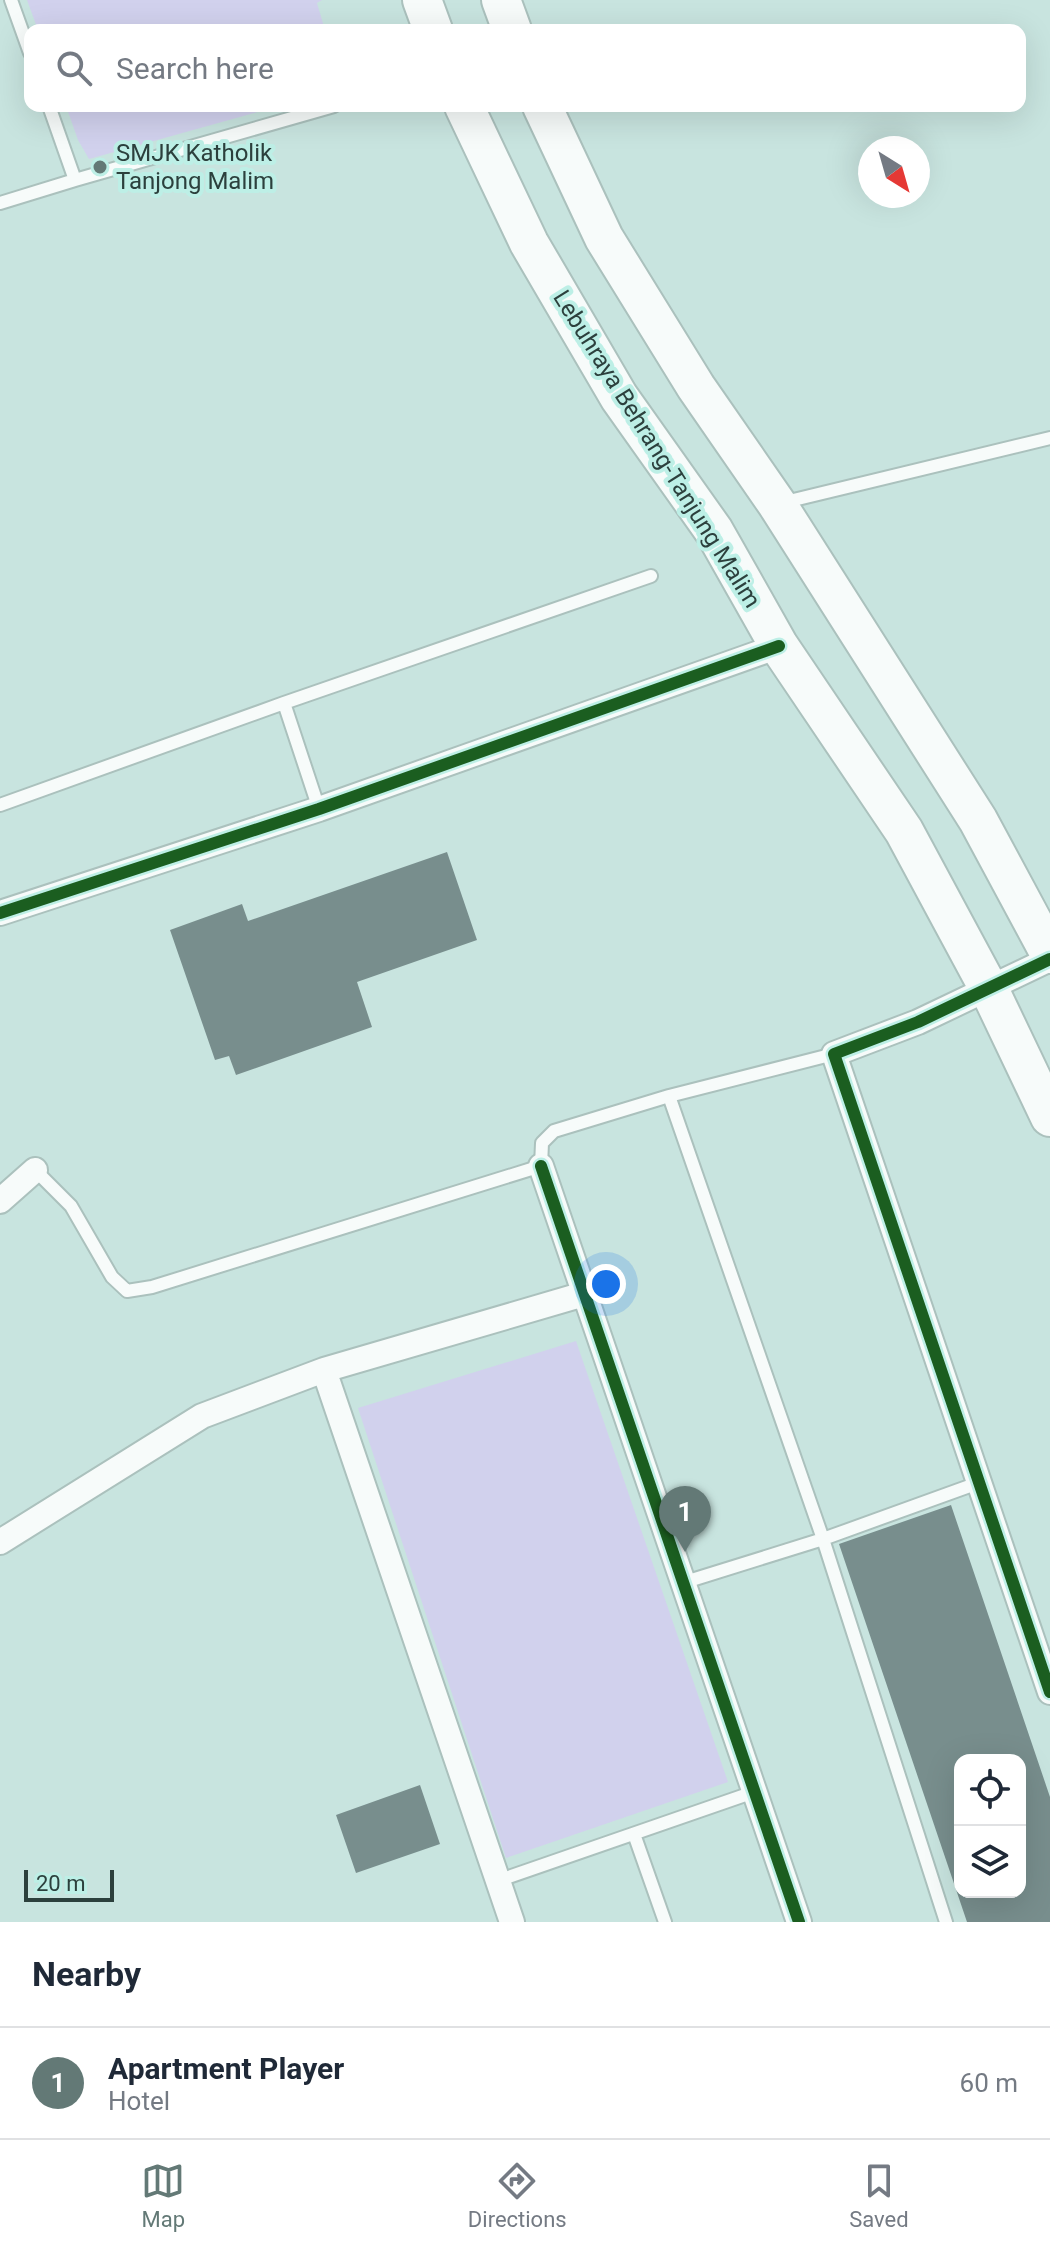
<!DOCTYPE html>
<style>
body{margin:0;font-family:Roboto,sans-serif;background:#f6f6f7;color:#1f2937}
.controls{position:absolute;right:24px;bottom:24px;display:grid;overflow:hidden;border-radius:16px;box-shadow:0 8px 32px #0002}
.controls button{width:72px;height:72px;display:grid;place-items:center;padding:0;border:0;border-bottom:2px solid #e0e1e3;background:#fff;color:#1f2937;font:40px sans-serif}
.compass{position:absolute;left:858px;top:136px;width:72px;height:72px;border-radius:50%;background:#fff;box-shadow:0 8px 32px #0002;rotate:143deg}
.scale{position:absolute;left:24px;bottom:20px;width:90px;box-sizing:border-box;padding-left:8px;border:4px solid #2c403d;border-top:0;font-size:22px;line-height:28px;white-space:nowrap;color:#2c403d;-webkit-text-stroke:6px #bdefe6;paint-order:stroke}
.you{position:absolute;left:606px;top:1284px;width:28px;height:28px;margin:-20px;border:6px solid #fff;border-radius:50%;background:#1a73e8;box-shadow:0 0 0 12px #1a73e833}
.badge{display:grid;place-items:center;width:52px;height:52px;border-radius:50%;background:#637976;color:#fff;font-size:26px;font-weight:700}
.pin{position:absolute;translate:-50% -66px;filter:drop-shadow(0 2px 4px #0008)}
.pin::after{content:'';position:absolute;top:42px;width:28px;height:24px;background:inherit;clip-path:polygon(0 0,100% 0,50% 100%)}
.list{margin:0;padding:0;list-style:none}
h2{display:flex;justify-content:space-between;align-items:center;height:104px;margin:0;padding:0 32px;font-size:34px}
h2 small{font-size:26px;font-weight:400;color:#747a83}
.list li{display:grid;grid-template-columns:52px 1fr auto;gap:24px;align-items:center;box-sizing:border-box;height:112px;padding:0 32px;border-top:2px solid #e0e1e3}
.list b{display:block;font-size:30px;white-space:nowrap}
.list p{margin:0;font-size:26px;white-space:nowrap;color:#747a83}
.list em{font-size:26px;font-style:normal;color:#747a83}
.icon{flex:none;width:44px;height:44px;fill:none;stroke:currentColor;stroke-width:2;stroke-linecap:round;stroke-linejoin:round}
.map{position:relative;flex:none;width:1050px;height:1922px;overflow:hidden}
.search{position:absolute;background:#fff;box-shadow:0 8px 32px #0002;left:24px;right:24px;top:24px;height:88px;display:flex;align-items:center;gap:20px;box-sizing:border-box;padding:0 28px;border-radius:16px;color:#747a83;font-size:30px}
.sheet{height:216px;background:#fff}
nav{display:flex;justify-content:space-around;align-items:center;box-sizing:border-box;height:112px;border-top:2px solid #e0e1e3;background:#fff;font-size:22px;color:#747a83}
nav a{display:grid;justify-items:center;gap:4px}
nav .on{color:#637976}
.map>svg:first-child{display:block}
.green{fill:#d1d1ed}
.building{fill:#788e8d;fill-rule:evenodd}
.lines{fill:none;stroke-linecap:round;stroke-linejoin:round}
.lane-casing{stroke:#abc1bd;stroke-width:16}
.street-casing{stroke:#abc1bd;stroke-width:28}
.primary-casing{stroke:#abc1bd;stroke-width:42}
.lane{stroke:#f7fbfa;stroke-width:12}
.street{stroke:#f7fbfa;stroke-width:24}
.primary{stroke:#f7fbfa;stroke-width:38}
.cycleway-casing{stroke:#bdefe6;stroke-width:17}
.cycleway{stroke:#1b5e20;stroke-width:12}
.poi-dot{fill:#637976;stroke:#bdefe6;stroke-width:3}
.labels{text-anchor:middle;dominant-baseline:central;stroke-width:8;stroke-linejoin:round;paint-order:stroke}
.poi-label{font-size:24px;fill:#2c403d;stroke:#bdefe6;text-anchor:start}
.street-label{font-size:24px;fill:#2c403d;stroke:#bdefe6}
</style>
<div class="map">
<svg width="1050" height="1922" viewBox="0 0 1050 1922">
<rect width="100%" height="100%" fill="#c8e4df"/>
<path class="green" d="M27,0H322L317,3L325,30H38Z
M66,106H279L89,159L78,140Z
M576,1341L728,1782L506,1858L358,1408Z"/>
<path class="building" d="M447,852L477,940L357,982L372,1027L236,1075L229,1056L215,1060L170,930L242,904L248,921Z
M951,1505L1050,1797V1922H967L839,1544ZM960,1760H1020V1892H960Z
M420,1785L440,1844L356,1873L336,1815Z"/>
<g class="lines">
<g class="lane-casing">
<path id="lane" d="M11,0L30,53
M49,106L75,180L334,106
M0,203L75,180
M781,503L1050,438
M284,703L319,809
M0,805L284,703L651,576
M669,1096L823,1539L946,1922
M35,1170L71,1206L112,1277L127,1291L152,1287L541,1166L542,1143L554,1131L669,1096L834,1054
M682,1583L823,1539L978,1483
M634,1834L665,1922
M497,1881L754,1792"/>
</g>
<g class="street-casing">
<path id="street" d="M0,913L319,809L779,646
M1050,959L918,1022L834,1054L1050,1692
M541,1166L799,1922
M0,1201L35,1170
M324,1370L512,1922
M0,1542L202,1416L324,1370L584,1294"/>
</g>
<g class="primary-casing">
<path id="primary" d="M422,0L433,30
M501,0L512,30
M464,106L529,243L619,397L714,531L779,646L904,831L989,989L1050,1117
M542,106L604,238L696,387L777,504L978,820L1050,954"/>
</g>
<use href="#lane" class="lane"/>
<use href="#street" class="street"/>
<use href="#primary" class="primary"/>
<g class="cycleway-casing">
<path id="cycleway" d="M0,913L319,809L779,646
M1050,959L918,1022L834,1054L1050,1692
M541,1166L799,1922"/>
</g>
<use href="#cycleway" class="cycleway"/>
</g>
<circle class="poi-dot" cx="100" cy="167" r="8"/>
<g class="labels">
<g class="poi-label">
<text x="116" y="153">SMJK Katholik<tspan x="116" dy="28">Tanjong Malim</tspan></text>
</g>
<g class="street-label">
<text transform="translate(657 449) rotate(58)">Lebuhraya Behrang-Tanjung Malim</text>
</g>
</g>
</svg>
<div class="controls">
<button><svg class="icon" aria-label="locate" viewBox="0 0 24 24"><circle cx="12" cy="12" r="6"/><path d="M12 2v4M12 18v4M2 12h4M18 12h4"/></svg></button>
<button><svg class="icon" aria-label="layers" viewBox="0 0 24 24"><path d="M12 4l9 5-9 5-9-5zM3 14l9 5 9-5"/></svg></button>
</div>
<svg class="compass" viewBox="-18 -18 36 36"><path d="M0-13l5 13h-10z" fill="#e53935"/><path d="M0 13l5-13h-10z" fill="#747a83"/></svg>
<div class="scale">20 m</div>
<div class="you"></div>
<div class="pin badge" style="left:685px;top:1552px">1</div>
<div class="search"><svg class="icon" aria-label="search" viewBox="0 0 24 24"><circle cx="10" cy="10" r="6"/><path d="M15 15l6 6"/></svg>Search here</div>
</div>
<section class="sheet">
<h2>Nearby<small></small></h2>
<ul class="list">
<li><span class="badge">1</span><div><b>Apartment Player</b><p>Hotel</p></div><em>60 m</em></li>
</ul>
</section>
<nav>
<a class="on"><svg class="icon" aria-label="map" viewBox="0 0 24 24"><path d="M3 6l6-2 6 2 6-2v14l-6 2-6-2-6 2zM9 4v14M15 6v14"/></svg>Map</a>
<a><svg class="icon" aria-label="directions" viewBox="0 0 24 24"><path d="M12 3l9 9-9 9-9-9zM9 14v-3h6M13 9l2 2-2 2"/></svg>Directions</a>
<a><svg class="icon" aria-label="saved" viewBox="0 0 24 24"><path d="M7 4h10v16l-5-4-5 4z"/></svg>Saved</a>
</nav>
